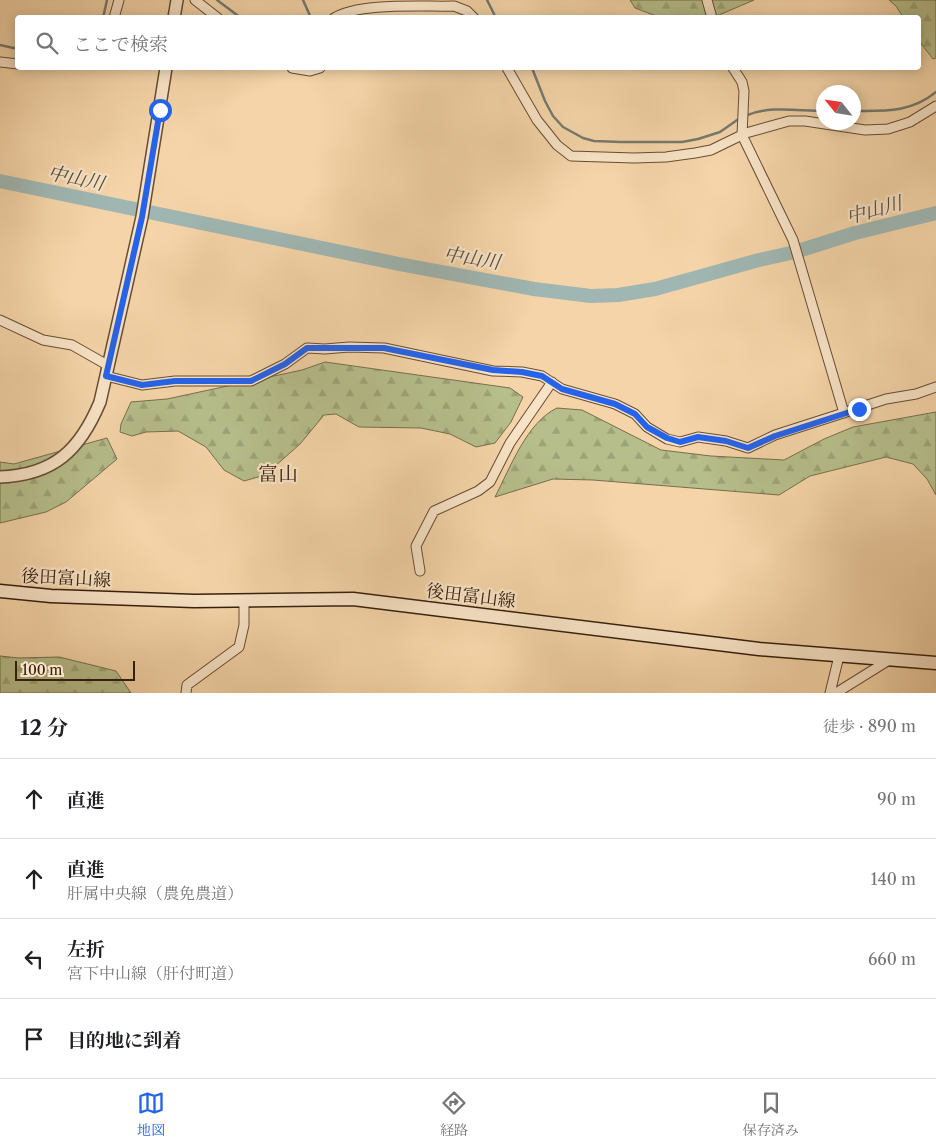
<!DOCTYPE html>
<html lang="ja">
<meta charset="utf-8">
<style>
body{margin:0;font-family:"Libre Caslon Text","Noto Serif JP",serif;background:#f6f6f6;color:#202124}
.compass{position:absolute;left:816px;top:85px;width:45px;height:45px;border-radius:50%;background:#fff;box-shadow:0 2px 12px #0003;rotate:300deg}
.scale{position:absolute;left:15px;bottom:12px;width:120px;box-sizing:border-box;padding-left:5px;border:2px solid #36200e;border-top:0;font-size:14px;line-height:18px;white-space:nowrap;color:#36200e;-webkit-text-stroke:4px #f8e3c6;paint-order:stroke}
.stop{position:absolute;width:15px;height:15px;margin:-11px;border:4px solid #2563eb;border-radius:50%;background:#fff}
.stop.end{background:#2563eb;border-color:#fff;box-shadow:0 1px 5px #0008}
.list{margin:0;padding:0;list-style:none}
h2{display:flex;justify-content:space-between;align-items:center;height:65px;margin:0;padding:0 20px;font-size:21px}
h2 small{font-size:16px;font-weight:400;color:#757577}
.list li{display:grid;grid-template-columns:32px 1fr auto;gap:15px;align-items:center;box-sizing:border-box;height:80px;padding:0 20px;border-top:1px solid #e0e0e0}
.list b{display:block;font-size:19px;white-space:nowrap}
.list p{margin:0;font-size:16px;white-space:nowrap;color:#757577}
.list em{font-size:16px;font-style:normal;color:#757577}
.icon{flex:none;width:28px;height:28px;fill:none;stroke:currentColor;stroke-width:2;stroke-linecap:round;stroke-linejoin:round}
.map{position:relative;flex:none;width:936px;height:693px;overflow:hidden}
.search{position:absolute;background:#fff;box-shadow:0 2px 12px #0003;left:15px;right:15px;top:15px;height:55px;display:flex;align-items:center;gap:12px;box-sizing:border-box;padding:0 18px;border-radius:5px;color:#757577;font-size:19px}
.sheet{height:385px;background:#fff}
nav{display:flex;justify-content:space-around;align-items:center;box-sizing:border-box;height:70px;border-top:1px solid #e0e0e0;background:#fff;font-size:14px;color:#757577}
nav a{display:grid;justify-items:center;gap:2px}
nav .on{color:#2563eb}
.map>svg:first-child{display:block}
.forest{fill:url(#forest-firs);stroke:#766f4c}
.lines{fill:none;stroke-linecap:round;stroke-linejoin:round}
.stream{stroke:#757a70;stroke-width:2.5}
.river{stroke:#9fb6b2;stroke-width:14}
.minor-casing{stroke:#664d34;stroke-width:11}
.tertiary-casing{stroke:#664d34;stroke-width:14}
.secondary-casing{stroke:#36200e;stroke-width:15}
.minor{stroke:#f8e3c6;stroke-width:9}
.tertiary{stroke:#f8e3c6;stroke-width:11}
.secondary{stroke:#f8e3c6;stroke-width:12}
.route{stroke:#2563eb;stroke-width:6}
.labels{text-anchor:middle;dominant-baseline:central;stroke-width:4.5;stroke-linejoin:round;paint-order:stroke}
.street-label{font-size:18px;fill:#36200e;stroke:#f8e3c6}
.water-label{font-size:19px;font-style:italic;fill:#564d3f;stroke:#f8e3c6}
.quarter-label{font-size:20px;fill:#36200e;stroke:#f8e3c6}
</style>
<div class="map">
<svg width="936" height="693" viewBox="0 0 936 693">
<defs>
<pattern id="forest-firs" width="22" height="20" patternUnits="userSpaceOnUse" patternTransform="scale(1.25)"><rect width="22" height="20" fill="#b6be8b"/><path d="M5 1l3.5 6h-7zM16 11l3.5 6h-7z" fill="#9da377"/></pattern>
</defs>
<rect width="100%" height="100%" fill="#f4d4a8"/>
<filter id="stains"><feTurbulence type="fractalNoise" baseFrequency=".004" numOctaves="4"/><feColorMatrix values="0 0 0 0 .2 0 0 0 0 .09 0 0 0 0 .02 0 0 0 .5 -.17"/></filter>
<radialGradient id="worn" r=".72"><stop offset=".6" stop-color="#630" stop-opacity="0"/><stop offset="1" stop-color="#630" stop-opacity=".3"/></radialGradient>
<path class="forest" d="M630,0H754L712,18L659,17L635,8Z
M889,0H936V58L933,59L919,41L918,18L903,17L896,6Z
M325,362L510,388L523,397L511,422L495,443L476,447L450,434L421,428L359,427L336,414L324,415L300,444L265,475L244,481L224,470L206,447L178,431L146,432L132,436L120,432L121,424L131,402L167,399L302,370Z
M557,408L582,410L661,450L711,456L784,460L824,439L853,427L936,412V495L927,479L913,464L886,457L810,476L779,495L593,480L553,479L495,497C510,468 527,422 557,408Z
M107,438L117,459L66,502L46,512L0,523V462L14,464Z
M0,656L19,658L59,657L116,671L131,693H0Z"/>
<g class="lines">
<path class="stream" d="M217,0L241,18
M303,0L311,18
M487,0L496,18
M103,18L107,0
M0,45L18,49
M532,68L545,101L553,116L563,127L583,138L594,141L621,142H682L698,139L720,132L740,118
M854,111C884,111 911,113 936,92
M745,116C770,105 797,111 824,111"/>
<path class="river" d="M0,181L399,264L534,289L591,296L618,295L655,289L759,260L795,252L855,233L936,213"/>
<g class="minor-casing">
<path id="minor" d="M195,0L218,18
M707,0L712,18
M114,18L119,0
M334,18C360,2 422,7 454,6L467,11L474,18
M0,62L18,64
M292,68L310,71L320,68
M507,68L537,120L557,145L571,156L634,158L666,157L695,153L711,150L746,133L789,121H805L865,130L888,129L910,122L936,106
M733,68L742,82L744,91L742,135L793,240L844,413
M0,320L43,340L72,345L109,366
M106,376L142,385L175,381H251L285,364L307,348L325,349L349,347L384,348L493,371L522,372L542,376L562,389L615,404L635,414L647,427L667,439L680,442L698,437L726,441L748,448L775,435L831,417L886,399L916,394L936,387
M420,571L416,546L434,511L478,491L490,482L510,443L552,382
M186,693L187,685L239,647L244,625V600
M830,693L839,656
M836,693L889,660"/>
</g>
<g class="tertiary-casing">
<path id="tertiary" d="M174,18L177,0
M0,477C54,475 80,450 100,402L142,217L166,68"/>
</g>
<g class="secondary-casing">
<path id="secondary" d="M0,591L51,596L194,601L353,599L759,649L936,663"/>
</g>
<use href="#minor" class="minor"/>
<use href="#tertiary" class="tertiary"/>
<use href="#secondary" class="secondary"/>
</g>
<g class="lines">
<path class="route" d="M160,110L142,217L106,376L142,385L175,381H251L285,364L307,348H384L493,370L522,372L542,376L562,389L615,404L635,414L647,427L667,438L680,442L698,437L726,441L748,448L775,436L859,409"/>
</g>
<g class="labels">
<g class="street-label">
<text transform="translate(66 578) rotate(3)">後田富山線</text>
<text transform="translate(471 596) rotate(7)">後田富山線</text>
</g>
<g class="water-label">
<text transform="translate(76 178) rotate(12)">中山川</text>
<text transform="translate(874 210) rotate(-15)">中山川</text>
<text transform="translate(472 258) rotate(9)">中山川</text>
</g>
<g class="quarter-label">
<text x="278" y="474">富山</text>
</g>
</g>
<rect width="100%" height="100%" filter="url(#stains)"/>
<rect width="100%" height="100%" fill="url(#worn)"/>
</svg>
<svg class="compass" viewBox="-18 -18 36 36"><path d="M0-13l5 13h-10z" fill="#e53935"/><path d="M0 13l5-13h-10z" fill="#757577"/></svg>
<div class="scale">100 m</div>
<div class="stop" style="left:160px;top:110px"></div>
<div class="stop end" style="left:859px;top:409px"></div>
<div class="search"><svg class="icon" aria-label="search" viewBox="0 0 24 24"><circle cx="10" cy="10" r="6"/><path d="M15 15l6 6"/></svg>ここで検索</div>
</div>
<section class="sheet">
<h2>12 分<small>徒歩 · 890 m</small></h2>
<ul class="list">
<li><svg class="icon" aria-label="ahead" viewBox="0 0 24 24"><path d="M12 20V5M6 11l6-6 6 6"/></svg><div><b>直進</b></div><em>90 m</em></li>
<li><svg class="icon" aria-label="ahead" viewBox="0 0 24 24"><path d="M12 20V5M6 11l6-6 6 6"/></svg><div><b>直進</b><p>肝属中央線（農免農道）</p></div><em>140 m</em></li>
<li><svg class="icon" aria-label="left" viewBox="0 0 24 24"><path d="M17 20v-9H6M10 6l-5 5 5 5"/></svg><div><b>左折</b><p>宮下中山線（肝付町道）</p></div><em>660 m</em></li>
<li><svg class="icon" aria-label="arrive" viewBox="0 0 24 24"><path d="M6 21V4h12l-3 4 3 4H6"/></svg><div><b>目的地に到着</b></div></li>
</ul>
</section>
<nav>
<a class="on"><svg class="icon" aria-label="map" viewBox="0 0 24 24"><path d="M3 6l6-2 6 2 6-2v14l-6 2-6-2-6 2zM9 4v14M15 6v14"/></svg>地図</a>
<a><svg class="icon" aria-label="directions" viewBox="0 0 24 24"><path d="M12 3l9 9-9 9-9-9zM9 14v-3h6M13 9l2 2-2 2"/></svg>経路</a>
<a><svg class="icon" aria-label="saved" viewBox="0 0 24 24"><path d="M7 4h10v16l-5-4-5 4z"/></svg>保存済み</a>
</nav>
